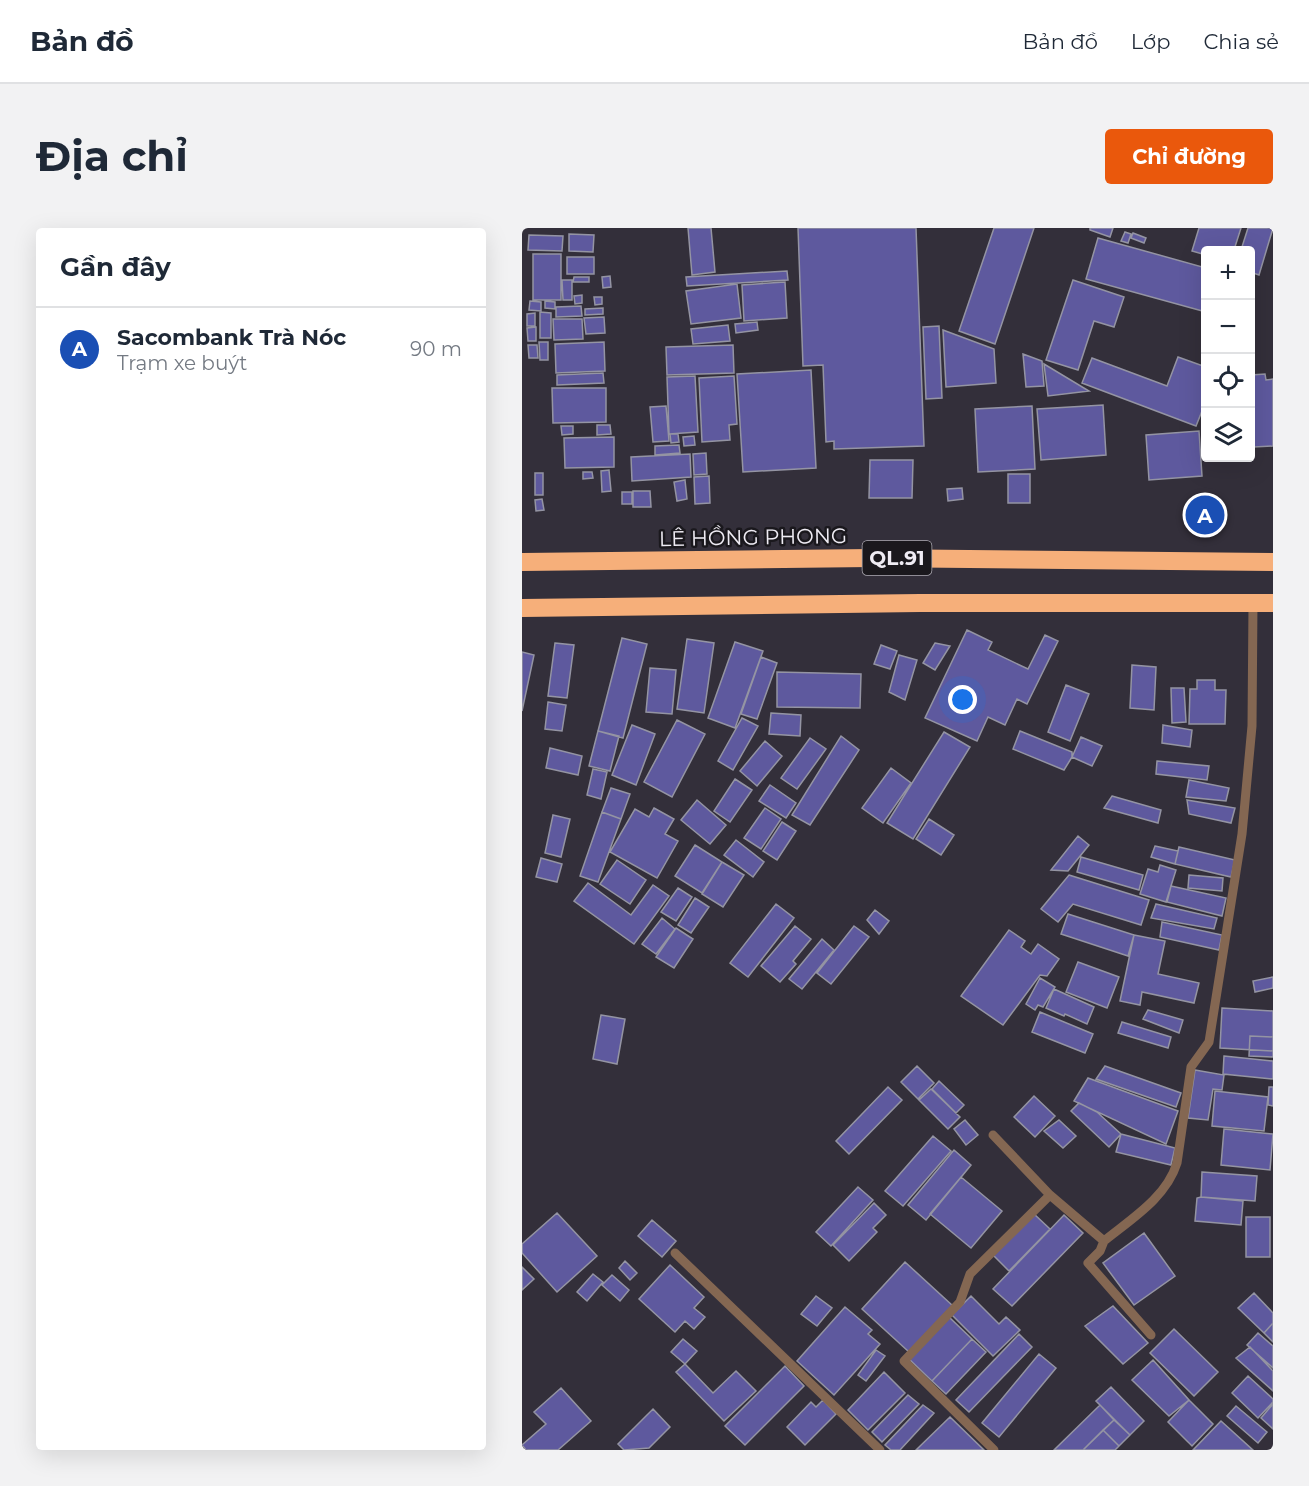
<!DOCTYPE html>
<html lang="vi">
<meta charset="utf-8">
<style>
body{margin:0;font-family:Montserrat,sans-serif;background:#f2f2f3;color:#1f2937}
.controls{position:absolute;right:18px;top:18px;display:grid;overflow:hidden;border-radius:6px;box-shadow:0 6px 24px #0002}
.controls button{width:54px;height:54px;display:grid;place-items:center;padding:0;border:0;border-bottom:2px solid #e0e1e3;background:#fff;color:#1f2937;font:30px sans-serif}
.you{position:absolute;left:441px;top:472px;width:21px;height:21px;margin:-15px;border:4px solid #fff;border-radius:50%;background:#1a73e8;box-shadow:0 0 0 9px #1a73e833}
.badge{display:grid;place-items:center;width:39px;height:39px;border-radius:50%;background:#ea580c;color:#fff;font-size:20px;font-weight:700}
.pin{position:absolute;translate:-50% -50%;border:3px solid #fff;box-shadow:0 2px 6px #0006}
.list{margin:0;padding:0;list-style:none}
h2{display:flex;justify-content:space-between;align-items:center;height:78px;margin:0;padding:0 24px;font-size:26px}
h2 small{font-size:20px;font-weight:400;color:#747a83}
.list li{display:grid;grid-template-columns:39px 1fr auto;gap:18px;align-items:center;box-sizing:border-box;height:84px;padding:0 24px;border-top:2px solid #e0e1e3}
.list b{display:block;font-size:22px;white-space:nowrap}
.list p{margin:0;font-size:20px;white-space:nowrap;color:#747a83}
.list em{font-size:20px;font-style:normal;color:#747a83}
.icon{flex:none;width:33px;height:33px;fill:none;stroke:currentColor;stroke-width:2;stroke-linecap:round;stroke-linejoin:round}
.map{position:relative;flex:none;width:751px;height:1222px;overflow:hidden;border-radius:6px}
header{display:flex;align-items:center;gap:36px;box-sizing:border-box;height:84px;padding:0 30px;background:#fff;border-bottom:2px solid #e0e1e3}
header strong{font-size:28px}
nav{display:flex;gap:33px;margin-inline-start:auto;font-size:21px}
.intro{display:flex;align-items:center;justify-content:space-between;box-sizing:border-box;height:144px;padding:0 36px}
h1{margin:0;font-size:42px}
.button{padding:15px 27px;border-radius:6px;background:#ea580c;color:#fff;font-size:21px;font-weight:700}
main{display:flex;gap:36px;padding:0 36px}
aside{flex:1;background:#fff;border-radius:6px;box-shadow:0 6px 24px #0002}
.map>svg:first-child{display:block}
.building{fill:#5e599e;stroke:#9494a3;stroke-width:1.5}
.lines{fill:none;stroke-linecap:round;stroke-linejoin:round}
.lane{stroke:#846752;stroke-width:9}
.highway{stroke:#f6af7a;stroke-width:18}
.labels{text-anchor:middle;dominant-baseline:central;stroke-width:5;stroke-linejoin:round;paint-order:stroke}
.shield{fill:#1a181d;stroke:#afacb4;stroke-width:1.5}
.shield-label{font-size:20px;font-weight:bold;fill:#efecf4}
.street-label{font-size:21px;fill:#efecf4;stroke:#1a181d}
</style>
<header>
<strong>Bản đồ</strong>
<nav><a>Bản đồ</a><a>Lớp</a><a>Chia sẻ</a></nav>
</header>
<div class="intro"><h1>Địa chỉ</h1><a class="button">Chỉ đường</a></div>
<main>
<aside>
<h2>Gần đây<small></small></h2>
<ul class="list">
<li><span class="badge" style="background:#1a4fb4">A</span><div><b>Sacombank Trà Nóc</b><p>Trạm xe buýt</p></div><em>90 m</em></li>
</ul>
</aside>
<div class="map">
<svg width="751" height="1222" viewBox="0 0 751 1222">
<rect width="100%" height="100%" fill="#332f3a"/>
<path class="building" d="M166,0H189L193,44L170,47Z
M276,0H394L402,218L312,221V213L304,214L301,137L281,138Z
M472,0H512L473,116L437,103Z
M568,0H591L588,9L568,2Z
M677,0H719L712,22H684V27L670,23Z
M726,0H751L737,47L728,44V22H719Z
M603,4L609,6L606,15L599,13Z
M611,5L624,10L622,15L609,10Z
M47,6L72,7L71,24L47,23Z
M7,7L41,8L40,23L6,22Z
M576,10L684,40V84L564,51Z
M11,26H39V72H11Z
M45,29H72V46H45Z
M265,43L266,52L165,58L164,49Z
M88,48L89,59L81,60L80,49Z
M52,49H67V54H51Z
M40,52H50V72H41Z
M551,52L602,69L592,99L572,93L556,142L524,132Z
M263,54L265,90L222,93L220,57Z
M215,56L219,90L169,96L164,63Z
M60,67V75L53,76L52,68Z
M72,69H80V76L73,77Z
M8,73L19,74V83L7,82Z
M23,73L33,74V81L23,80Z
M59,78L60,88L34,89V79Z
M81,80V86L63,87V81Z
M18,84L29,85V110H18Z
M13,85V98H5V86Z
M82,89L83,105L64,106L62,90Z
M31,91H60L61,111L32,112Z
M235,94L236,102L214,105L213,96Z
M206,97L208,113L171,116L169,101Z
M417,98L420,170L404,171L401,99Z
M14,99V113H6L5,100Z
M421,102L472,121L474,155L424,159Z
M17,114H26V132H18Z
M82,114L83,143L34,145L33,116Z
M6,117H15L16,130H7Z
M211,117L212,145L145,147L144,119Z
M501,126L520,133L522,158L504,159Z
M656,129L684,139V173L674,198L560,155L570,130L645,158Z
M522,136L567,163L526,168Z
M289,142L294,240L221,244L215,146Z
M81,145L82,155L35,157V147Z
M743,146L744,152L751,151V218L732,219L729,147Z
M173,148L176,204L147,206L145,149Z
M212,148L215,196L207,197L208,212L180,214L177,150Z
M30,160H84V194L31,195Z
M581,177L584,227L519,232L515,181Z
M144,178L147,213L131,214L128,179Z
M510,178L513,241L456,244L453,181Z
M75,197H88L89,206L75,207Z
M39,198H51V206L40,207Z
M677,203L680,248L627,252L624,207Z
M148,206H156L157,214L149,215Z
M172,208L173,217L162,218L161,209Z
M92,209V239L43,240L42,210Z
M157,217L158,225L133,227V218Z
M184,225L185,246L172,247L171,226Z
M168,226L169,249L110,253L109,229Z
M348,232H391L390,270H347Z
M87,242L89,263L80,264L79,243Z
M61,244H70L71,250L61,251Z
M13,245H21V267H13Z
M486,246H508V275H486Z
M187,248L188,275L173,276L172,249Z
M163,252L165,271L155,273L152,254Z
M440,260L441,271L426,273L425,261Z
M111,263H128L129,279H111Z
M100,264H110V276H100Z
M20,271L22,282L14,283L13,272Z
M445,402L470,414L466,422L506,441L523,407L536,413L505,476L495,471L483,497L466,489L455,513L403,490Z
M100,410L125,416L101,510L76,503Z
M165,411L192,415L182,485L155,481Z
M213,414L241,423L213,500L186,490Z
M33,415L52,417L45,470L26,468Z
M413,415L428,418L413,442L401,435Z
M359,417L375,423L368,441L352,436Z
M0,424L12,427L0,483Z
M377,427L395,432L383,472L367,464Z
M239,429L255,435L235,491L219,486Z
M610,437L634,439L632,482L608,480Z
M128,440L154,442L150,486L124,484Z
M255,444L339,446L338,480L255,479Z
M675,452H693V462H704L703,496H667L668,461H675Z
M544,457L567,466L548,513L526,504Z
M649,460H662L664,494L650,495Z
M26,474L44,477L40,503L23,501Z
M249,485L279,487L278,508L247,506Z
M220,490L236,498L211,542L196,533Z
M155,492L183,506L150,569L122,554Z
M110,497L133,506L114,557L90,547Z
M641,497L670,502L668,519L640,515Z
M76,503L97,508L88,543L67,538Z
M498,503L550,524V529L542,542L491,521Z
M422,504L448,519L391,611L365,595Z
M319,508L337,522L288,597L270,587Z
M559,509L580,518L570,538L550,529Z
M288,510L304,521L275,561L259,550Z
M243,513L260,528L235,558L218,543Z
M28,520L60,528L56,547L24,540Z
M635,533L687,538L685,552L634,546Z
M369,540L389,555L361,595L340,580Z
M71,541L85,544L79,571L65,567Z
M213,551L230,562L208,594L192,583Z
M667,552L707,560L704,573L664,569Z
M248,557L274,575L264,590L237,573Z
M89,560L108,566L99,591L80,584Z
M590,568L639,582L636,595L582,580Z
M175,572L204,597L188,616L159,592Z
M665,572L713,580L709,595L667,586Z
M132,580L152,591L143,606L156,613L135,650L88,624L113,581L127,589Z
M243,580L259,591L239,621L222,610Z
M80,584L99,591L76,654L58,648Z
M31,587L48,591L39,629L23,625Z
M407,591L432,607L419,627L394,611Z
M260,594L274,603L255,632L241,623Z
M556,608L567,617L546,643L529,642Z
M214,612L242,634L231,649L202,627Z
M173,617L200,634L180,665L153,648Z
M633,618L656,623L653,636L629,629Z
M657,619L713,632L709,649L653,636Z
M559,629L621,647L617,662L555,644Z
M19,630L40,636L35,654L14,649Z
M95,632L124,652L108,676L78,656Z
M200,634L222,647L201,679L180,666Z
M638,637L654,642L644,674L618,666L626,641L636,644Z
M547,647L627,672L619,697L551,676L536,694L519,681Z
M667,647L701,650L700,663L666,660Z
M66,655L109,687L131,657L147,668L112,716L52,673Z
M649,658L704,670L700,688L645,674Z
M156,660L170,669L154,693L139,684Z
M173,670L187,679L169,705L156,697Z
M254,676L272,690L226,749L208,735Z
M634,676L695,690L692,701L629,690Z
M353,682L367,693L357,706L345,692Z
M546,686L612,707L606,728L539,706Z
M140,690L153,701L134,726L120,716Z
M640,694L700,707L697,722L638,709Z
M273,698L289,711L271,733L274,736L258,754L239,738Z
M332,698L347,709L309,756L295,745Z
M154,700L171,711L152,740L134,729Z
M487,702L503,713L499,719L509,726L516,716L537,731L525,748L518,747L481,797L439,768Z
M612,707L643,713L636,746L677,755L672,775L620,764L618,777L598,773Z
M300,711L312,722L280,761L267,751Z
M556,734L597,749L585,780L544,764Z
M751,749V760L733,764L731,753Z
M518,750L533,759L521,779L516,777L513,782L504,776Z
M532,761L572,779L565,796L543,786L542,788L524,780Z
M700,780L751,783V823L698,820Z
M626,782L661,792L657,805L621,791Z
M518,784L571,806L563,825L510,804Z
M79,787L103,791L95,836L71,831Z
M600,794L649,809L646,820L596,805Z
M728,808L751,809V829L727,828Z
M702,828L751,833V851L701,846Z
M395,838L412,855L396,871L379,854Z
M583,838L659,865L654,879L574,851Z
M673,842L702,847L700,862L691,861L686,892L666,890Z
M566,850L656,883L644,916L552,873Z
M417,853L442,877L434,885L410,861Z
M366,859L380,872L327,926L314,913Z
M747,859H751V878L746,877Z
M409,861L438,889L426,901L397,872Z
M693,863L746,869L742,903L690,898Z
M512,868L533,888L513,909L492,889Z
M557,875L575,884L599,906L587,919L549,883Z
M443,892L456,907L444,917L432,901Z
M537,892L554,908L541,920L522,903Z
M702,901L751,906L748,942L699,937Z
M599,906L653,920L649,937L594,924Z
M411,908L429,923L381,978L363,963Z
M432,922L449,937L404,992L386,977Z
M680,944L735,948L733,973L679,969Z
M439,949L480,983L449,1020L408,986Z
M336,959L351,972L309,1018L294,1004Z
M679,969L721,973L719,997L673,993L675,970Z
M352,975L364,987L351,1000L355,1004L327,1033L311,1017Z
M35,985L75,1028L35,1064L0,1025V1016Z
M511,985L528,1001L487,1043L471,1027Z
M542,987L561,1005L490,1078L471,1061Z
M724,989H748V1029H724Z
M130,992L154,1013L140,1029L116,1008Z
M622,1005L653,1048L612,1077L581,1035Z
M103,1033L115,1045L108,1052L97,1040Z
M383,1034L431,1078L387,1124L340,1081Z
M148,1037L182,1069L172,1080L183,1089L172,1101L163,1093L153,1104L117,1071Z
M0,1039L12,1051L0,1062Z
M71,1046L81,1054L65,1073L55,1064Z
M90,1047L107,1062L98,1073L80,1057Z
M732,1065L751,1085V1095L742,1105L716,1080Z
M294,1068L310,1080L295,1098L279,1086Z
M449,1068L477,1096L484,1089L498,1102L471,1128L430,1087Z
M591,1078L626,1115L601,1136L563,1098Z
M323,1079L350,1102L346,1106L358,1116L312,1167L275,1133Z
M427,1089L450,1111L410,1153L387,1131Z
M751,1095V1114L742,1105Z
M652,1101L696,1144L672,1168L628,1125Z
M736,1105L751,1118V1140L725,1117Z
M497,1106L510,1119L447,1184L434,1172Z
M161,1111L175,1123L163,1136L149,1124Z
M450,1111L464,1124L424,1166L410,1153Z
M728,1119L751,1143V1163L714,1130Z
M354,1122L363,1128L344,1153L336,1147Z
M517,1126L534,1140L477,1209L460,1195Z
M631,1132L667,1172L647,1188L610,1152Z
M163,1136L191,1165L214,1143L234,1163L202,1193L154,1144Z
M263,1138L282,1158L223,1217L203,1198Z
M362,1144L383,1165L346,1202L326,1182Z
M726,1148L751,1171V1174L736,1190L710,1165Z
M589,1159L622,1193L608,1207L574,1173Z
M39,1160L69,1193L36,1222H4L0,1217L24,1196L12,1184Z
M386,1167L397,1176L360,1214L350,1204Z
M301,1172L314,1186L283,1217L265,1199L289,1174L294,1179Z
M667,1172L691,1196L670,1218L646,1194Z
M751,1176V1201L739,1190Z
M401,1177L412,1185L378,1222H369L363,1217Z
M578,1177L592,1192L561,1222H532Z
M714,1178L745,1204L736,1215L705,1188Z
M131,1181L148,1199L127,1220L102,1222L96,1216Z
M428,1189L462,1222H394Z
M592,1192L608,1207L597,1218L581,1202Z
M699,1193L731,1222H671Z
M581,1202L597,1218L593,1222H561Z"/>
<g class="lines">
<path class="lane" d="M471,907L528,967L582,1013C609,991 644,970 655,935L669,839L687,814L720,606L730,498L731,375
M582,1013L578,1023L566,1035L629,1107
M153,1025L358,1222
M472,1222L382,1133L438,1074L448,1046L528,967"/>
<path class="highway" d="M0,334L349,330L751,334
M0,380L398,375H751"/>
</g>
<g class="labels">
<rect class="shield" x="340.5" y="313" width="69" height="34" rx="4.5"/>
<g class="shield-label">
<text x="375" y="330">QL.91</text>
</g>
<g class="street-label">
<text transform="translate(231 309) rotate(-1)">LÊ HỒNG PHONG</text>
</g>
</g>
</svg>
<div class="controls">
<button>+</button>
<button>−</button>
<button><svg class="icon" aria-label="locate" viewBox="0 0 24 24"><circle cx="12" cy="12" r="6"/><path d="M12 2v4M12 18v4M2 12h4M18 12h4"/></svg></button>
<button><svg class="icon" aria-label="layers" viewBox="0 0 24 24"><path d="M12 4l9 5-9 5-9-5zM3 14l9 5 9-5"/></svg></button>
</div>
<div class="you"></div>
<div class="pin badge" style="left:683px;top:287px;background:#1a4fb4">A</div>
</div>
</main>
